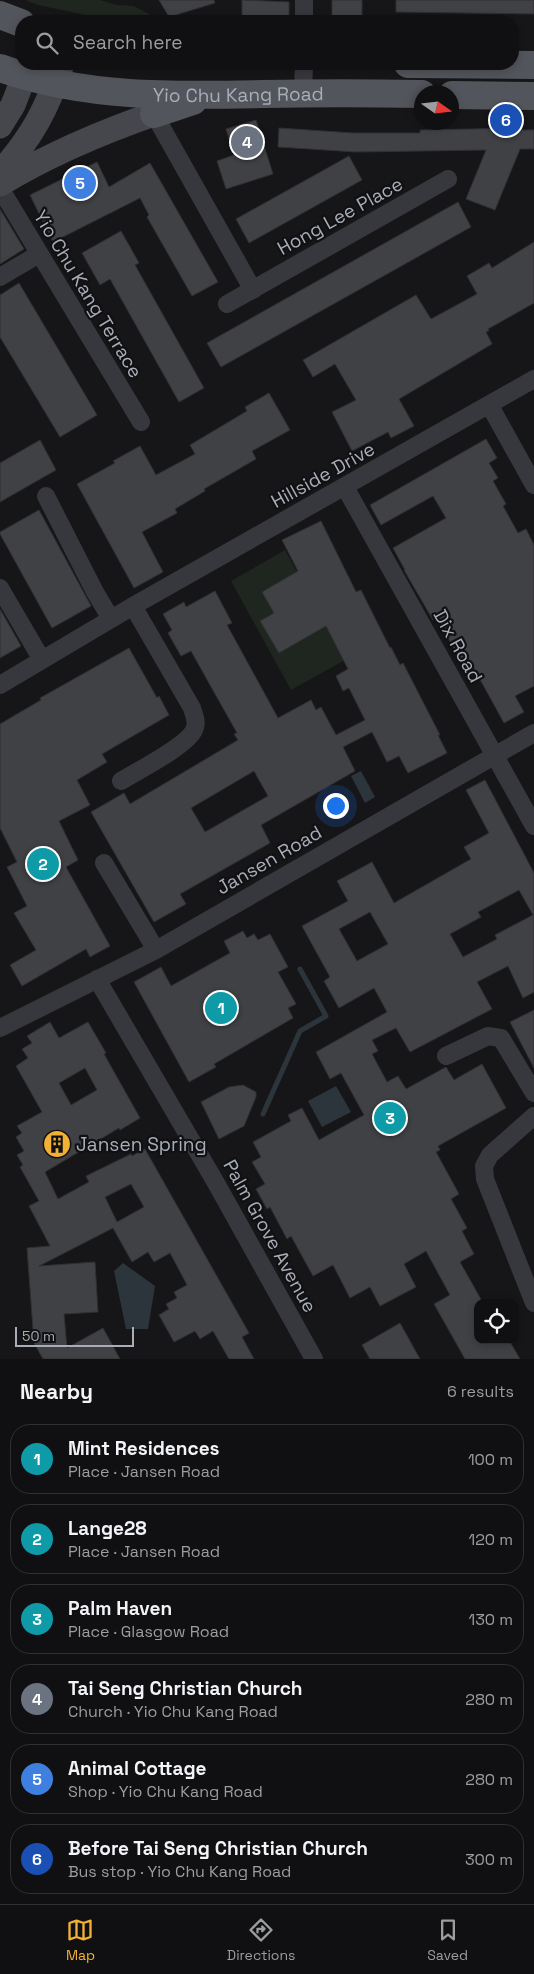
<!DOCTYPE html>
<meta charset="utf-8">
<style>
body{margin:0;font-family:"Space Grotesk",sans-serif;background:#1e1e20;color:#f1f3f6}
.controls{position:absolute;right:15px;bottom:15px;display:grid;overflow:hidden;border-radius:10px;box-shadow:0 2px 8px #0003}
.controls button{width:45px;height:45px;display:grid;place-items:center;padding:0;border:0;border-bottom:1px solid #303032;background:#101012;color:#f1f3f6;font:25px sans-serif}
.compass{position:absolute;left:414px;top:85px;width:45px;height:45px;border-radius:50%;background:#101012;box-shadow:0 2px 8px #0003;rotate:104deg}
.scale{position:absolute;left:15px;bottom:12px;width:119px;box-sizing:border-box;padding-left:5px;border:2px solid #a8adb8;border-top:0;font-size:14px;line-height:18px;white-space:nowrap;color:#a8adb8;-webkit-text-stroke:4px #111113;paint-order:stroke}
.you{position:absolute;left:335px;top:805px;width:18px;height:18px;margin:-12px;border:4px solid #fff;border-radius:50%;background:#1a73e8;box-shadow:0 0 0 8px #1a73e833}
.badge{display:grid;place-items:center;width:32px;height:32px;border-radius:50%;background:#f2b134;color:#fff;font-size:16px;font-weight:700}
.pin{position:absolute;translate:-50% -50%;border:2px solid #fff;box-shadow:0 1px 5px #0006}
.list{margin:0;padding:0;list-style:none}
h2{display:flex;justify-content:space-between;align-items:center;height:65px;margin:0;padding:0 20px;font-size:21px}
h2 small{font-size:16px;font-weight:400;color:#9c9d9f}
.list li{display:grid;grid-template-columns:32px 1fr auto;gap:15px;align-items:center;box-sizing:border-box;height:70px;margin:0 10px 10px;padding:0 10px;border:1px solid #303032;border-radius:20px}
.list b{display:block;font-size:19px;white-space:nowrap}
.list p{margin:0;font-size:16px;white-space:nowrap;color:#9c9d9f}
.list em{font-size:16px;font-style:normal;color:#9c9d9f}
.icon{flex:none;width:28px;height:28px;fill:none;stroke:currentColor;stroke-width:2;stroke-linecap:round;stroke-linejoin:round}
.map{position:relative;flex:none;width:534px;height:1359px;overflow:hidden}
.search{position:absolute;background:#101012;box-shadow:0 2px 8px #0003;left:15px;right:15px;top:15px;height:55px;display:flex;align-items:center;gap:12px;box-sizing:border-box;padding:0 18px;border-radius:20px;color:#9c9d9f;font-size:19px}
.sheet{height:545px;background:#101012}
nav{display:flex;justify-content:space-around;align-items:center;box-sizing:border-box;height:70px;border-top:1px solid #303032;background:#101012;font-size:14px;color:#9c9d9f}
nav a{display:grid;justify-items:center;gap:2px}
nav .on{color:#f2b134}
.map>svg:first-child{display:block}
.green{fill:#1e261f}
.water{fill:#2c353c}
.lines{fill:none;stroke-linecap:round;stroke-linejoin:round}
.stream{stroke:#2c353c;stroke-width:5}
.building{fill:#404145;stroke:#303034;fill-rule:evenodd}
.street{stroke:#37383d;stroke-width:18}
.secondary{stroke:#45474d;stroke-width:25}
.primary{stroke:#53555c;stroke-width:28}
.labels{text-anchor:middle;dominant-baseline:central;stroke-width:4.5;stroke-linejoin:round;paint-order:stroke}
.street-label{font-size:19px;fill:#a8adb8;stroke:#111113}
.poi-label{font-size:19px;fill:#a8adb8;stroke:#111113;text-anchor:start}
</style>
<div class="map">
<svg width="534" height="1359" viewBox="0 0 534 1359">
<rect width="100%" height="100%" fill="#161618"/>
<path class="green" d="M25,0H100L117,5L134,6L149,14L153,21H115L38,5Z
M285,550L345,660L291,690L231,581Z"/>
<path class="water" d="M361,771L375,797L365,803L351,776Z
M336,1086L351,1112L322,1127L308,1101Z
M123,1263L155,1286L148,1329H126L114,1271Z"/>
<g class="lines">
<path class="stream" d="M263,1114L300,1031L326,1016L300,969"/>
</g>
<path class="building" d="M159,0H214L215,3L169,17Z
M242,0L289,2V21H242Z
M332,0H362V21H332Z
M396,0H534V14L396,12Z
M256,120L273,174L226,189L217,161L234,155L226,129Z
M279,128L353,133H420V130L522,128V130H534V149H520L495,210L466,199L486,150L356,152L278,147Z
M349,156L362,180L249,243L236,219Z
M97,162L109,187L150,163L218,282L192,296L147,217L149,215L140,198L53,242L30,195Z
M458,202L471,227L221,367L207,343Z
M0,209L24,249L0,264Z
M121,231L139,263L135,265L204,388L179,402L110,279L100,285L82,253Z
M534,242V303L488,329L489,331L486,332L492,344L399,399L414,426L391,438L388,432L352,451L332,412L356,400L335,364L313,377L303,360L416,295L431,319L477,294L467,276L489,263L492,268Z
M19,283L97,415L60,437L0,337V295Z
M269,393L290,430L252,451L256,459L204,489L205,491L175,509L177,513L142,532L163,572L134,588L77,484L115,463L113,461L140,446L156,475L195,454L190,445L247,411L245,407Z
M486,439L497,458L489,463L498,478L493,481L506,504L503,506L518,533L526,529L534,545V686L515,696L524,712L504,723L471,663L464,667L437,618L433,620L404,570H405L393,548L446,518L433,496L381,525L370,505Z
M40,440L56,470L0,502V463Z
M39,510L91,606L52,628L0,534V532Z
M321,521L356,592L361,590L390,648L391,647L400,665L403,663L440,735H438L447,753L408,773L399,756L387,762L372,732L343,747L355,771L261,825L270,843L180,894L186,904L154,922L91,812L124,793L130,804L238,740L234,734L237,733L191,651L181,656L168,633L172,630L163,614L184,602L186,607L215,591L232,623L227,625L278,718L311,700L316,710L321,707L336,735L365,720L349,688L343,691L336,676L348,669L326,626L279,653L260,621L274,613L262,592L298,571L282,540ZM254,771L268,796L205,832L191,808Z
M0,609L21,646L0,658Z
M129,648L157,698L159,696L169,715L102,754L107,762L77,780L90,805L59,821L78,860L66,867L110,946L90,957L86,949L22,986L10,965L36,950L14,913L27,906L7,867L17,862L0,828V724L41,700L40,698Z
M485,780L534,873V992L523,998L508,966L477,982L492,1009L410,1052L396,1028L372,1040L378,1051L372,1054L387,1082L398,1076L406,1089L446,1067L454,1080L482,1064L506,1108L438,1146L440,1150L436,1152L459,1194L451,1199L467,1228L462,1231L474,1254L460,1262L483,1303H478V1340H509L520,1359H465L434,1304L450,1295L426,1251L404,1264L416,1287L380,1306L370,1287L350,1298L333,1265L313,1276L291,1236L287,1239L270,1207L267,1209L256,1189L265,1184L252,1162L261,1157L253,1142L291,1121L288,1115L302,1108L319,1140L364,1115L341,1073L330,1079L316,1052L387,1012L374,988L339,1008L324,981L330,977L302,926L348,901L337,881L372,862L394,903L471,859L464,847L489,833L466,790ZM519,890L533,915L495,935L497,939L463,957L450,934L481,917L478,912ZM370,912L388,944L357,961L339,929Z
M243,931L247,938L254,934L258,940L270,934L288,967L278,972L296,1004L288,1008L293,1018L214,1064L216,1067L189,1082L134,982L161,967L171,986L230,953L224,941Z
M534,1010V1068L510,1022Z
M50,1022L59,1038L88,1022L106,1053L104,1054L140,1118L120,1130L119,1128L45,1172L58,1199L89,1182L86,1176L131,1154L132,1156L145,1149L249,1333L242,1337L254,1359H229L213,1331L200,1339L195,1331L174,1342L159,1315L169,1309L166,1304L177,1298L174,1292L187,1285L170,1253L154,1262L148,1252L132,1262L113,1228L39,1266L95,1262L98,1312L64,1314L67,1348L103,1328L120,1359H43L34,1343L27,1248L50,1246L29,1206L39,1201L20,1167L23,1165L17,1155L24,1151L16,1137L22,1133L17,1126L42,1112L16,1066L28,1058L22,1049L32,1043L27,1036ZM85,1068L97,1090L71,1105L59,1083ZM131,1184L144,1207L117,1222L105,1197Z
M243,1085L256,1092V1097L244,1126L219,1139L201,1102L229,1087Z
M400,1323L420,1359H370L362,1345Z"/>
<g class="lines">
<path class="street" d="M304,0V21
M303,93L304,64
M154,114L253,290
M0,188L141,422
M0,277L39,254
M227,304L448,179
M490,406L534,485
M345,487L534,826
M46,496L95,592L111,619
M0,588L42,660
M0,685L133,606L534,379
M121,781C137,771 187,746 194,730C198,723 194,715 192,708L133,606
M104,863L156,950
M97,979L216,1183L314,1359
M0,1028L156,950L534,733
M446,1056L488,1036L501,1038L534,1093
M534,1116L490,1155L484,1166L485,1179L534,1303"/>
<path class="secondary" d="M0,126L13,105L29,64
M0,173C32,137 47,109 62,64
M0,184C50,154 99,133 154,114"/>
<g class="primary">
<path d="M0,15L21,23"/>
<path d="M408,64L534,65"/>
<path id="s1" d="M0,68C84,98 174,96 262,94C315,93 368,93 422,94"/>
<path d="M452,95L534,96"/>
<path d="M154,114L193,101"/>
</g>
</g>
<defs>
<g id="building-disc" transform="scale(1.4375)"><circle r="9.5" fill="#f2b134" stroke="#111113"/><path d="M-4-6H4V6H1V3H-1V6H-4ZM-2.5-4.3h1.7v1.8h-1.7ZM.8-4.3h1.7v1.8H.8ZM-2.5-1h1.7V.8h-1.7ZM.8-1h1.7V.8H.8Z" fill="#111"/></g>
</defs>
<g fill-rule="evenodd">
<use href="#building-disc" x="57" y="1144"/>
</g>
<g class="labels">
<g class="street-label">
<text stroke="none"><textPath href="#s1" startOffset="241">Yio Chu Kang Road</textPath></text>
<text transform="translate(340 216) rotate(-29)">Hong Lee Place</text>
<text transform="translate(88 294) rotate(59)">Yio Chu Kang Terrace</text>
<text transform="translate(323 475) rotate(-29)">Hillside Drive</text>
<text transform="translate(458 646) rotate(61)">Dix Road</text>
<text transform="translate(269 860) rotate(-30)">Jansen Road</text>
<text transform="translate(270 1236) rotate(61)">Palm Grove Avenue</text>
</g>
<g class="poi-label">
<text x="76" y="1144">Jansen Spring</text>
</g>
</g>
</svg>
<div class="controls">
<button><svg class="icon" aria-label="locate" viewBox="0 0 24 24"><circle cx="12" cy="12" r="6"/><path d="M12 2v4M12 18v4M2 12h4M18 12h4"/></svg></button>
</div>
<svg class="compass" viewBox="-18 -18 36 36"><path d="M0-13l5 13h-10z" fill="#e53935"/><path d="M0 13l5-13h-10z" fill="#9c9d9f"/></svg>
<div class="scale">50 m</div>
<div class="you"></div>
<div class="pin badge" style="left:221px;top:1008px;background:#0f9aa8">1</div>
<div class="pin badge" style="left:43px;top:864px;background:#0f9aa8">2</div>
<div class="pin badge" style="left:390px;top:1118px;background:#0f9aa8">3</div>
<div class="pin badge" style="left:247px;top:142px;background:#6b7280">4</div>
<div class="pin badge" style="left:80px;top:183px;background:#3f7fe0">5</div>
<div class="pin badge" style="left:506px;top:120px;background:#1a4fb4">6</div>
<div class="search"><svg class="icon" aria-label="search" viewBox="0 0 24 24"><circle cx="10" cy="10" r="6"/><path d="M15 15l6 6"/></svg>Search here</div>
</div>
<section class="sheet">
<h2>Nearby<small>6 results</small></h2>
<ul class="list">
<li><span class="badge" style="background:#0f9aa8">1</span><div><b>Mint Residences</b><p>Place · Jansen Road</p></div><em>100 m</em></li>
<li><span class="badge" style="background:#0f9aa8">2</span><div><b>Lange28</b><p>Place · Jansen Road</p></div><em>120 m</em></li>
<li><span class="badge" style="background:#0f9aa8">3</span><div><b>Palm Haven</b><p>Place · Glasgow Road</p></div><em>130 m</em></li>
<li><span class="badge" style="background:#6b7280">4</span><div><b>Tai Seng Christian Church</b><p>Church · Yio Chu Kang Road</p></div><em>280 m</em></li>
<li><span class="badge" style="background:#3f7fe0">5</span><div><b>Animal Cottage</b><p>Shop · Yio Chu Kang Road</p></div><em>280 m</em></li>
<li><span class="badge" style="background:#1a4fb4">6</span><div><b>Before Tai Seng Christian Church</b><p>Bus stop · Yio Chu Kang Road</p></div><em>300 m</em></li>
</ul>
</section>
<nav>
<a class="on"><svg class="icon" aria-label="map" viewBox="0 0 24 24"><path d="M3 6l6-2 6 2 6-2v14l-6 2-6-2-6 2zM9 4v14M15 6v14"/></svg>Map</a>
<a><svg class="icon" aria-label="directions" viewBox="0 0 24 24"><path d="M12 3l9 9-9 9-9-9zM9 14v-3h6M13 9l2 2-2 2"/></svg>Directions</a>
<a><svg class="icon" aria-label="saved" viewBox="0 0 24 24"><path d="M7 4h10v16l-5-4-5 4z"/></svg>Saved</a>
</nav>
